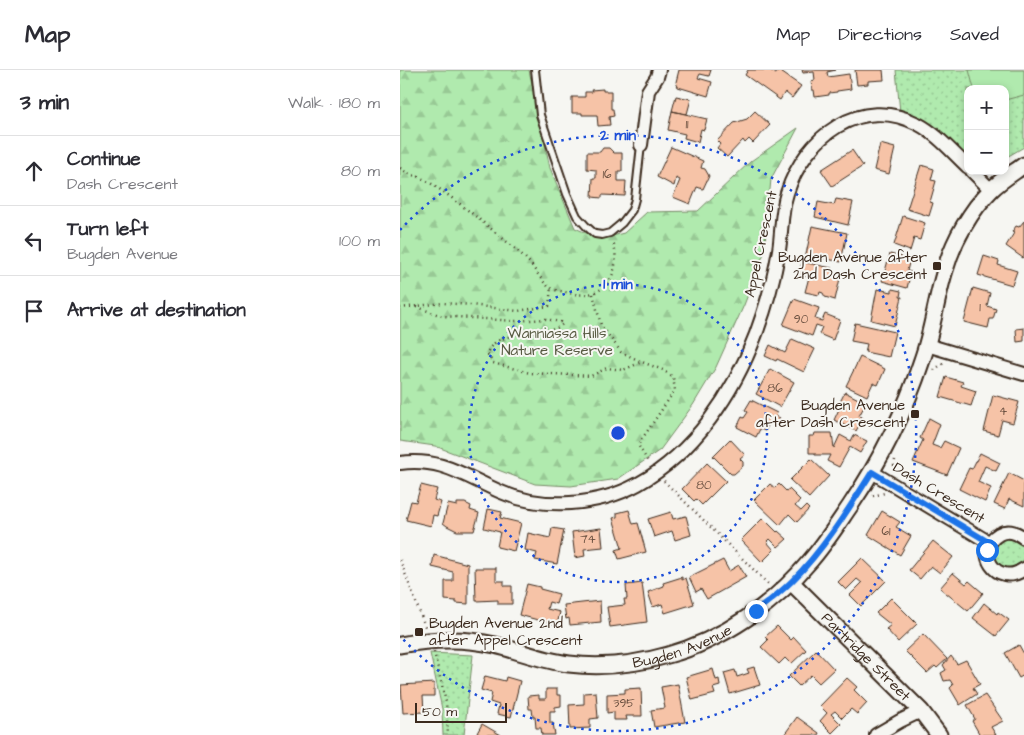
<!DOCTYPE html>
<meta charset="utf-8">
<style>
body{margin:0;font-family:"Architects Daughter",sans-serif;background:#f7f7f7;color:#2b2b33}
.controls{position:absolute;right:15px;top:15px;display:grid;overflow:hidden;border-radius:10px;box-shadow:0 2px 8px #0003}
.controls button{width:45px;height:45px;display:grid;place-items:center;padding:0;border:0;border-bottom:1px solid #e1e1e2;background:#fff;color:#2b2b33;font:25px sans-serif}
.scale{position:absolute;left:15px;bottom:12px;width:92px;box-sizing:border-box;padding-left:5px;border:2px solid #3b2a1e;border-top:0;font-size:14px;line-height:18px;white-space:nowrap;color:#3b2a1e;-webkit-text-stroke:4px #f6f6f2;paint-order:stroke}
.stop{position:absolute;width:15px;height:15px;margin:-11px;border:4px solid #1a73e8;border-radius:50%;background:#fff}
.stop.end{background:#1a73e8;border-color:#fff;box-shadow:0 1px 5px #0008}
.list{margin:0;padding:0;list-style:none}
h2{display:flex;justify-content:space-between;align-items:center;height:65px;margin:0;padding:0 20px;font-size:21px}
h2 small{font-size:16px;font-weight:400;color:#7c7c81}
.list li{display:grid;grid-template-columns:32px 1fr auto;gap:15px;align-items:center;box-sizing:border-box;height:70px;padding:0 20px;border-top:1px solid #e1e1e2}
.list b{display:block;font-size:19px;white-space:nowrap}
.list p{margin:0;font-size:16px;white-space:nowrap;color:#7c7c81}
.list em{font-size:16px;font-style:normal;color:#7c7c81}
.icon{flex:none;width:28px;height:28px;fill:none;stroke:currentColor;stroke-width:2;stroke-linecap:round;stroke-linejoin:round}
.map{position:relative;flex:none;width:624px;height:665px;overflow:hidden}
header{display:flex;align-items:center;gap:30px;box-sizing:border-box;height:70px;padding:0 25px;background:#fff;border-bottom:1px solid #e1e1e2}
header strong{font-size:24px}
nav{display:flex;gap:28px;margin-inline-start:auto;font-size:18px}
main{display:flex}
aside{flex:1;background:#fff}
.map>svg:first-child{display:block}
.green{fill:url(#green-dots);stroke:#768a66}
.forest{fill:url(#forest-firs);stroke:#768a66}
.pitch{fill:#b0eaae;stroke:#768a66}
.building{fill:#f6c3a7;stroke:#3b2a1e}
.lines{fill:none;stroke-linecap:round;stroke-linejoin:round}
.service-casing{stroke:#3b2a1e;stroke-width:10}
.minor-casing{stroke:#3b2a1e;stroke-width:16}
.tertiary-casing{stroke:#3b2a1e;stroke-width:19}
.path{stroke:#3b2a1e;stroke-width:2.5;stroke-dasharray:1 4;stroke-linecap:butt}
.service{stroke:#f6f6f2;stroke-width:6}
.minor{stroke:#f6f6f2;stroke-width:12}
.tertiary{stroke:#f6f6f2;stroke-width:15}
.route{stroke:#1a73e8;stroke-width:6}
.ring{fill:none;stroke:#1d4ed8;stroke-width:2.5;stroke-dasharray:2.5 5}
.poi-dot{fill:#3b2a1e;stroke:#f6f6f2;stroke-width:2}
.labels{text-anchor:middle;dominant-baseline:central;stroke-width:4;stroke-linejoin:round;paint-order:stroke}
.number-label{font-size:12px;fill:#6a5040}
.street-label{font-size:15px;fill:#3b2a1e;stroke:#f6f6f2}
.poi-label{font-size:15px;fill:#3b2a1e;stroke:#f6f6f2;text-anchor:end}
.park-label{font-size:15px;fill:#585a42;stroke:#f6f6f2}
.centre{fill:#1d4ed8;stroke:#f6f6f2;stroke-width:2.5}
.ring-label{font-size:15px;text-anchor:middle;font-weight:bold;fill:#1d4ed8;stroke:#f6f6f2;stroke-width:4;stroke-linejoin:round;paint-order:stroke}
</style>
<header>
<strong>Map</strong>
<nav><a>Map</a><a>Directions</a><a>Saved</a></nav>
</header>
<main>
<aside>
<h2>3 min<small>Walk · 180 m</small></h2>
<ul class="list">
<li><svg class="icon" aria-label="ahead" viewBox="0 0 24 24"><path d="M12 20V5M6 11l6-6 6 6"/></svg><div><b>Continue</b><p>Dash Crescent</p></div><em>80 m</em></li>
<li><svg class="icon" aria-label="left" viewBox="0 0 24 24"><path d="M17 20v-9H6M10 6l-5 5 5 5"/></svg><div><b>Turn left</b><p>Bugden Avenue</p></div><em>100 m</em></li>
<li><svg class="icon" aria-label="arrive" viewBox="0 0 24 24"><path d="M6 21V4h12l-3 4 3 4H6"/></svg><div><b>Arrive at destination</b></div></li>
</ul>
</aside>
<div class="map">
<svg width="624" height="665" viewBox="0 0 624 665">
<defs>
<pattern id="green-dots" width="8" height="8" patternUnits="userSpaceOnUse" patternTransform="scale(1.25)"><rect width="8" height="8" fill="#b0eaae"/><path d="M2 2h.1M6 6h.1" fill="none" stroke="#98c995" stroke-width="1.8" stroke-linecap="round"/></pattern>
<pattern id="forest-firs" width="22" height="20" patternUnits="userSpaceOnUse" patternTransform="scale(1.25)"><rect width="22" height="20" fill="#b0eaae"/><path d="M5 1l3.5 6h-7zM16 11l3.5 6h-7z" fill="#98c995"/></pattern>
</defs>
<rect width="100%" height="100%" fill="#f6f6f2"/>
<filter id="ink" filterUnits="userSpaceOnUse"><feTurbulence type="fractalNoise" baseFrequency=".02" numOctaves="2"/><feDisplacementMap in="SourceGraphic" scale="10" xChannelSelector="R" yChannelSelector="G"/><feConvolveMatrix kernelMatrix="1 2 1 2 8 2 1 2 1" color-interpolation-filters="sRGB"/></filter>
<g filter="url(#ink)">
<path class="green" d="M496,0H624V77L605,88V19H568V88L500,42Z
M593 483a16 16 0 1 1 32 0a16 16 0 1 1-32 0Z
M30,583L73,585L64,665H43L42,639Z"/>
<path class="forest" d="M0,0H129L150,98L175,158L200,169L224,163L247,142L298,141L351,91L398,58L371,109L364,183L344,235L316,297L293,335L260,380L218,409L171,416L135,414L35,376L0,371Z"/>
<path class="pitch" d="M569,0H624V25L605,30V19H574Z"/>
<path class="building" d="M279,0H311L309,6L300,4L298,8L312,12L308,26L278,17L276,12Z
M348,0H370L376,4L378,0L401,16L392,28L385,22L380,30L345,5Z
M402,0H436L427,2L428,7L449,4L451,19L437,21V22L429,23V25L415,27L414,20H412L411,11L415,10L414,2L403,3Z
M455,0H483L484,10L468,11V14L457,15Z
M203,19V21H211V39H213L214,46L209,47L210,55L198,56L197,45H182V43H172V27H185V22H192L191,20Z
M276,26L291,29L287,44L272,41Z
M272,41L307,49L304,60L301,59L298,72L284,68L285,64L268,60Z
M355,41L370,55L353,73L349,69L345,73L343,70L327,87L317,78L320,74L317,71L334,53L347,49Z
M480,74L495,78L489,104L474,100Z
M271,77L303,91L301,98L305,99L309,106L303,119L297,117L290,134L273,127L280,110L276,108L274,116L257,107Z
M203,78H209L214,83H222V101H218V111H226L225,126L202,125V128L192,127L193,108H196V100L187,99V82H200Z
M452,80L463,96L432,116L421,100Z
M521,95L534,99L531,110L536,111L530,132L533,133L529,146L507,139Z
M436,129L453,132L448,155L415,147L418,132L434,135Z
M503,146L525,153L520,170L514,168L510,181L494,175Z
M624,151V187L623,188L606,176L614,163L612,162L616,156L619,157Z
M412,156L447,163L441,192L418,187L417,192L405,189Z
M490,184L510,189L507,201L511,202L507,218L482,211Z
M584,186L599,191L598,195L617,201L612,215L578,205Z
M402,192L432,198V202L441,204L435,230L425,227L423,223L420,222L419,225L405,222L409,207L399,205Z
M573,218L590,223L587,236L596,239L593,249H590L588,258L564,252Z
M477,219L492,222V219L501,221L500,227H502L495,256L471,250Z
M394,229L419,238L415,249L422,251L425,244L440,250L433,270L419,264L422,257L416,255L412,266L383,255Z
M455,253L495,262L489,287L465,282L467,274L451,271Z
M624,258V271L617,272L616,259Z
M392,269L415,279L404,302L377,289L376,291L365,286L370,275L385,283Z
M460,287L485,299L478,315L473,313L467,326L446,316Z
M370,299L394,312L380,337L356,324Z
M546,307L563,312L561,316L576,321L571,336L540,327Z
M445,322L466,333L459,346L463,348L456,361L434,350L440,337L438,336Z
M593,325L619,332L613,353L602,350L598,365L584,361Z
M351,330L377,343L376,346L380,348L376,355L370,352L365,361L360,359L356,367L337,357L342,347L344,348L348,342L345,340Z
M529,348L540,354L532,375L540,378L544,371L559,378L547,405L513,392L523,370L520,368Z
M415,363H432L434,378L440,365L451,371L454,365L467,371L460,383L450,377L439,397L427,391L430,385H415V383H409V366H414Z
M330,369L345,385L340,389L343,392V396L334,404H331L313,386Z
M580,383L600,393L596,401L585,396L578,412L591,418L585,432L559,419L569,398L572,399Z
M411,389L429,406L409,428L390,410Z
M307,393L326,411L302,435L296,429L294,431L282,419Z
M609,403L624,411V436L609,429L605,439L594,434Z
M370,414L375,418L379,414L386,421L389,419L400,430L395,436L401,441L406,436L409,439L397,452L389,444L380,455L354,430Z
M21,415L37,419L34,430L41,432L37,446L33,445L31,456L6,450L11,431L16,432Z
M57,433H65L71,436L70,440L79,443L74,461H57L47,456L43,453L48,434L57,436Z
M88,439L102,442L100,448L121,453L114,481L97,477L100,462L84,458Z
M229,440L233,454L238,453L246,482L219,489L216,480L222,478L213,448L217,447V443Z
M482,441L500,452L496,457L511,466L500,485L468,465Z
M271,442L273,449L286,446L291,465L275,470L272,461L254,467L248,449Z
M363,448L377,462L378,461L387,469L378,477L370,469L367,472L374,480L362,492L341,470Z
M152,458L164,460L157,494L135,490L137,483L125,480L128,463L150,468Z
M201,458L203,477L184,479L185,486L175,488L172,462Z
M533,471L553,487L540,503L531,496L520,509L509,500Z
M34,485L68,494V534L56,533V531L45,530V511H53V502L32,497Z
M462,488L486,511L461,536L450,525L462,513L457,509L446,520L438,512Z
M323,490L329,501L339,495L346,507L307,529L301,519L296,522L289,507Z
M75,498H96V511H104V516H112V534H98V530L76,531Z
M553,503L566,514L569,511L583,523L568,541L540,518Z
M282,507V510L286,508L294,534L265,543L262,534L253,537L248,522L264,516L263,513Z
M242,513L247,552L210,557L207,537L225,535L224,529H227L226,515Z
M127,514L140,517V519L159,524L156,534L149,532L147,539L160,542L157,555L119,545Z
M491,528L517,554L498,572L486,559L491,555L476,543Z
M200,531L201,552L170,555L169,548L166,549L164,535Z
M584,533L597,544L598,542L609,550L596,566L573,548Z
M377,556L391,570L394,567L406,580L391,594L385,588L379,594L361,577L368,570L365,567Z
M523,564L547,589L537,598L535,596L527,603L505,581Z
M619,575L624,584V605L619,608L605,583Z
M416,580L434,599L419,613L411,605L399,616L389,606Z
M551,586L557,594L566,590L580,614L573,618L577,624L560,635L550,618L553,615L550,610L544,611L541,603L546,600L543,595Z
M354,597L360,615L330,624L324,603L335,600L337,607L349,603L347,599Z
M313,599L316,610L319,609L320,616L313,618L315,624L292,630L286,607Z
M85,606L105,611L106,607L120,611L111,647L97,644L99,635L90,632L92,623L81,620Z
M447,608L457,617L454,620L467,633L457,644L451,639L442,648L435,641L431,644L441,654L432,663L420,651L427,643L420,636Z
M34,613V626H23L24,642L3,643L1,615Z
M278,614L285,652L254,657L251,640L265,638L261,617Z
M241,618L242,646H226L227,650H214V642L207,643V624L225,623V619Z
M146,619H157V625H161V636L155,637V641H150V653H153L155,665H142L141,658H136L135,647H133L132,639H129L128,626L139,625V629H146Z
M196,622L198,648L190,649V658L170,659L169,635L184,634V623Z
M585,625L603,651L591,657L596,665H580L572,651L575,649L567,635Z
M397,647L419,663L418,665H384Z
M82,654L101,665H81L77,663Z"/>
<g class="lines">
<g class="service-casing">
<path id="service" d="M135,0L140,45L167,124L177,146L186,156L195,164L202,165L210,163L222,153L232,140L235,129L241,75"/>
</g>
<g class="minor-casing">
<path id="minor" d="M241,75L248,21L257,7L259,0
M572,101L591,120
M527,275L624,304
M0,393C41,387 66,407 101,422C143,440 198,436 238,414C294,383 334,323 356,264C366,237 374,209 379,180C382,161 381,141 387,123C405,67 460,24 518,54C537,64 552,82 568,97
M472,402L590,473
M624,468C616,462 608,459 599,464C572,480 597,519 624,499
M476,665L500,651L521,641"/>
</g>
<g class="tertiary-casing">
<g id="tertiary">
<path id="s1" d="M391,512L521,641L539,665"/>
<path id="s2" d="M0,575C31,569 64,568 95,575C119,581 144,591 169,594C202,598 237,594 268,585C323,570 374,534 410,491C425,474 437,455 450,436C481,390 505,342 522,290C533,260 536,227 546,197C554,170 571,140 591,120C601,110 613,103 624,95"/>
</g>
</g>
<path class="path" d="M0,98C10,106 17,105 27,111C53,127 76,147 100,166C109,174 120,182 128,191C135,199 142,212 150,218C154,220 160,221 165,222C202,233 223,207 213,171
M193,224L201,255L221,282L242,292
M17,237L42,246L115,251L146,249L160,252L163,254C143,270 99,256 87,283L93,293L130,303L191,306L207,298L223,300L242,292L263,300L273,307L275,320L238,375L249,393
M0,238L43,233L71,235L118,241L149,236L151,218
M534,300L545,292
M495,390L494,395L497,403
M264,411L368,514
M473,426L485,423
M0,490L26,559
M34,582L46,632L48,665"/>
<use href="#service" class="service"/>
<use href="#minor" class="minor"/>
<use href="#tertiary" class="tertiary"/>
</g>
</g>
<g class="lines" filter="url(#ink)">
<path class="route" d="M356,541C368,532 381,522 392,511C424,479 448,440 472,402L590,473L587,480"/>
</g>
<g class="ring">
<circle cx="218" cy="363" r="149"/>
<path d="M0 160A298 298 0 1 1 0 566"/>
</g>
<g class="poi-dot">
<rect x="532" y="191" width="10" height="10" rx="2.5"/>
<rect x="510" y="339" width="10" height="10" rx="2.5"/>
<rect x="14" y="557" width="10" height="10" rx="2.5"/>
</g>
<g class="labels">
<g class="number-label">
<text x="287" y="54">11</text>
<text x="207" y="104">16</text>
<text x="580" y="237">1</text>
<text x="401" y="249">90</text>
<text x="375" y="318">86</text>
<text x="603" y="341">4</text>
<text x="304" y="415">80</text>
<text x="486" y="461">61</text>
<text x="188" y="469">74</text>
<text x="224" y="633">395</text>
</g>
<g class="street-label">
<text transform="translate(361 174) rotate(-78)">Appel Crescent</text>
<text transform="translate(539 423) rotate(31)">Dash Crescent</text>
<text stroke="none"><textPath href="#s2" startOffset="288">Bugden Avenue</textPath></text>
<text stroke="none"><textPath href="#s1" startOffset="106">Partridge Street</textPath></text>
</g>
<g class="poi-label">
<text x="527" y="187">Bugden Avenue after<tspan x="527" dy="17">2nd Dash Crescent</tspan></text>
<text x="505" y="335">Bugden Avenue<tspan x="505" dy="17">after Dash Crescent</tspan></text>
<text x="29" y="553" text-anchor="start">Bugden Avenue 2nd<tspan x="29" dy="17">after Appel Crescent</tspan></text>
</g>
<g class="park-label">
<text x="157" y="263">Wanniassa Hills<tspan x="157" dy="17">Nature Reserve</tspan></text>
</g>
</g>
<circle cx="218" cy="363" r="8" class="centre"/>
<g class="ring-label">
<text x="218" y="70">2 min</text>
<text x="218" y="219">1 min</text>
</g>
</svg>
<div class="controls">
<button>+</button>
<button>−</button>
</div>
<div class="scale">50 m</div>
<div class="stop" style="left:587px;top:480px"></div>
<div class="stop end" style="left:356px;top:541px"></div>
</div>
</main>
